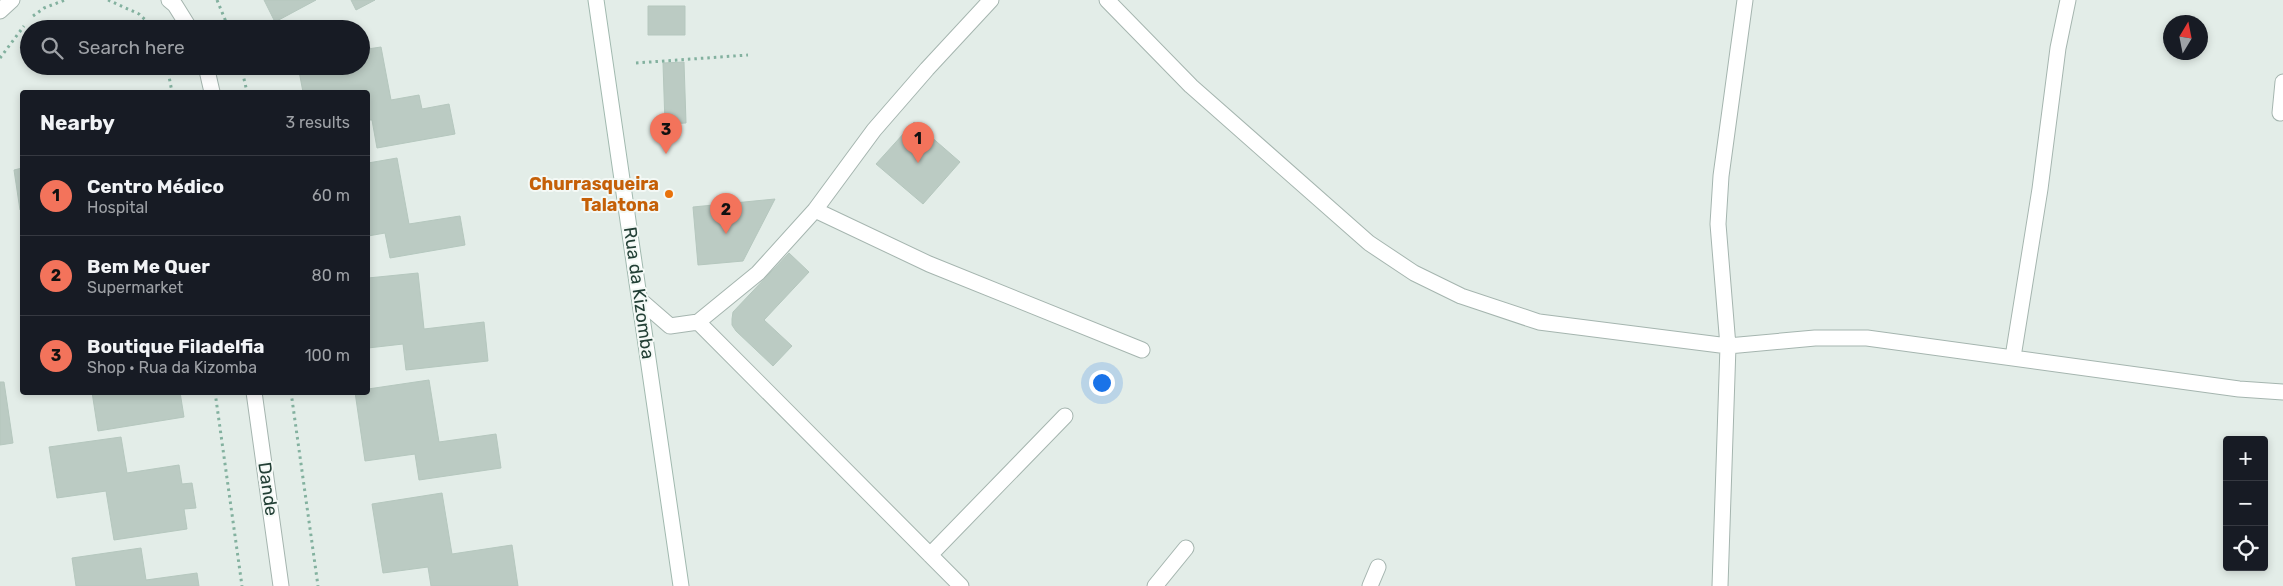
<!DOCTYPE html>
<meta charset="utf-8">
<style>
body{margin:0;font-family:Rubik,sans-serif;background:#20242c;color:#f1f3f6}
.controls{position:absolute;right:15px;bottom:15px;display:grid;overflow:hidden;border-radius:5px;box-shadow:0 2px 8px #0003}
.controls button{width:45px;height:45px;display:grid;place-items:center;padding:0;border:0;border-bottom:1px solid #363941;background:#171b24;color:#f1f3f6;font:25px sans-serif}
.compass{position:absolute;left:2163px;top:15px;width:45px;height:45px;border-radius:50%;background:#171b24;box-shadow:0 2px 8px #0003;rotate:10deg}
.you{position:absolute;left:1101px;top:382px;width:18px;height:18px;margin:-12px;border:4px solid #fff;border-radius:50%;background:#1a73e8;box-shadow:0 0 0 8px #1a73e833}
.badge{display:grid;place-items:center;width:32px;height:32px;border-radius:50%;background:#f3735b;color:#111;font-size:16px;font-weight:700}
.pin{position:absolute;translate:-50% -41px;filter:drop-shadow(0 1px 2px #0008)}
.pin::after{content:'';position:absolute;top:26px;width:18px;height:15px;background:inherit;clip-path:polygon(0 0,100% 0,50% 100%)}
.list{margin:0;padding:0;list-style:none}
h2{display:flex;justify-content:space-between;align-items:center;height:65px;margin:0;padding:0 20px;font-size:21px}
h2 small{font-size:16px;font-weight:400;color:#9ea1a6}
.list li{display:grid;grid-template-columns:32px 1fr auto;gap:15px;align-items:center;box-sizing:border-box;height:80px;padding:0 20px;border-top:1px solid #363941}
.list b{display:block;font-size:19px;white-space:nowrap}
.list p{margin:0;font-size:16px;white-space:nowrap;color:#9ea1a6}
.list em{font-size:16px;font-style:normal;color:#9ea1a6}
.icon{flex:none;width:28px;height:28px;fill:none;stroke:currentColor;stroke-width:2;stroke-linecap:round;stroke-linejoin:round}
.map{position:relative;flex:none;width:2283px;height:586px;overflow:hidden}
.search{position:absolute;background:#171b24;box-shadow:0 2px 8px #0003;left:20px;top:20px;width:350px;height:55px;display:flex;align-items:center;gap:12px;box-sizing:border-box;padding:0 18px;border-radius:28px;color:#9ea1a6;font-size:19px}
.panel{position:absolute;background:#171b24;box-shadow:0 2px 8px #0003;left:20px;top:90px;width:350px;height:305px;border-radius:5px}
.map>svg:first-child{display:block}
.building{fill:#bbcbc3;stroke:#b5c7be}
.lines{fill:none;stroke-linecap:round;stroke-linejoin:round}
.street-casing{stroke:#a5b5af;stroke-width:17}
.secondary-casing{stroke:#a1b9af;stroke-width:17}
.path{stroke:#83b19f;stroke-width:3;stroke-dasharray:2.5 4;stroke-linecap:butt}
.street{stroke:#fff;stroke-width:15}
.secondary{stroke:#fff;stroke-width:15}
.food-dot{fill:#e8710a;stroke:#f4f9f6;stroke-width:2}
.labels{text-anchor:middle;dominant-baseline:central;stroke-width:4;stroke-linejoin:round;paint-order:stroke}
.food-label{font-size:18px;font-weight:bold;fill:#c56008;stroke:#f4f9f6;text-anchor:end}
.street-label{font-size:18px;fill:#223f35;stroke:#f4f9f6}
</style>
<div class="map">
<svg width="2283" height="586" viewBox="0 0 2283 586">
<rect width="100%" height="100%" fill="#e3ede8"/>
<path class="building" d="M264,0H316L275,22Z
M351,0H375L356,10Z
M648,6H685V35H648Z
M381,47L391,100L419,95L422,109L449,104L455,134L377,148L372,120H368V92H303L298,66H361V50Z
M684,62L686,123L665,124L663,63Z
M914,122L960,162L923,204L876,164Z
M397,158L409,224L460,216L465,245L390,258L385,233L368,236V163Z
M22,168V210H20L14,170Z
M775,199L743,261L698,265L693,207Z
M789,253L809,272L764,320L792,346L773,366L736,331L732,325V319L733,312Z
M418,273L424,329L484,322L488,361L406,370L403,344L368,348V278Z
M429,380L439,442L496,434L501,468L419,480L415,454L365,461L355,392H368V389Z
M0,382H4L13,443L0,445Z
M92,392H180L184,417L98,431Z
M121,437L127,473L179,465L182,484L192,483L196,508L184,509L187,529L114,540L106,491L57,498L49,447Z
M442,493L452,554L512,545L518,586H431L428,567L383,573L372,504Z
M141,548L146,580L197,573L199,586H76L72,558Z"/>
<g class="lines">
<g class="street-casing">
<path id="street" d="M169,0L175,5L190,29
M1107,0L1191,86L1369,243L1414,273L1461,296L1539,322L1728,346L1815,338H1867L2239,389L2283,392
M0,11L12,0
M206,66L212,92
M2280,113L2283,82
M815,210L929,264L1142,350
M640,300L670,326L698,322L758,273L815,210L874,130L927,69L991,0
M698,322L961,586
M2013,357L2040,189L2058,48L2068,0
M254,392L281,586
M930,555L1065,416
M1155,586L1186,548
M1370,586L1378,567
M1720,586L1728,346L1718,224L1721,176L1745,0"/>
</g>
<g class="secondary-casing">
<path id="secondary" d="M596,0L681,586"/>
</g>
<path class="path" d="M108,0L139,14L155,29
M217,0L229,29
M33,16L44,8L65,0
M0,58L24,26
M636,63L748,55
M167,66L172,92
M241,66L247,92
M215,392L242,586
M291,392L318,586"/>
<use href="#street" class="street"/>
<use href="#secondary" class="secondary"/>
</g>
<circle class="food-dot" cx="669" cy="194" r="5"/>
<g class="labels">
<g class="food-label">
<text x="659" y="184">Churrasqueira<tspan x="659" dy="21">Talatona</tspan></text>
</g>
<g class="street-label">
<text transform="translate(639 293) rotate(82)">Rua da Kizomba</text>
<text transform="translate(268 489) rotate(82)">Dande</text>
</g>
</g>
</svg>
<div class="controls">
<button>+</button>
<button>−</button>
<button><svg class="icon" aria-label="locate" viewBox="0 0 24 24"><circle cx="12" cy="12" r="6"/><path d="M12 2v4M12 18v4M2 12h4M18 12h4"/></svg></button>
</div>
<svg class="compass" viewBox="-18 -18 36 36"><path d="M0-13l5 13h-10z" fill="#e53935"/><path d="M0 13l5-13h-10z" fill="#9ea1a6"/></svg>
<div class="you"></div>
<div class="pin badge" style="left:918px;top:163px">1</div>
<div class="pin badge" style="left:726px;top:234px">2</div>
<div class="pin badge" style="left:666px;top:154px">3</div>
<div class="search"><svg class="icon" aria-label="search" viewBox="0 0 24 24"><circle cx="10" cy="10" r="6"/><path d="M15 15l6 6"/></svg>Search here</div>
<section class="panel">
<h2>Nearby<small>3 results</small></h2>
<ul class="list">
<li><span class="badge">1</span><div><b>Centro Médico</b><p>Hospital</p></div><em>60 m</em></li>
<li><span class="badge">2</span><div><b>Bem Me Quer</b><p>Supermarket</p></div><em>80 m</em></li>
<li><span class="badge">3</span><div><b>Boutique Filadelfia</b><p>Shop · Rua da Kizomba</p></div><em>100 m</em></li>
</ul>
</section>
</div>
